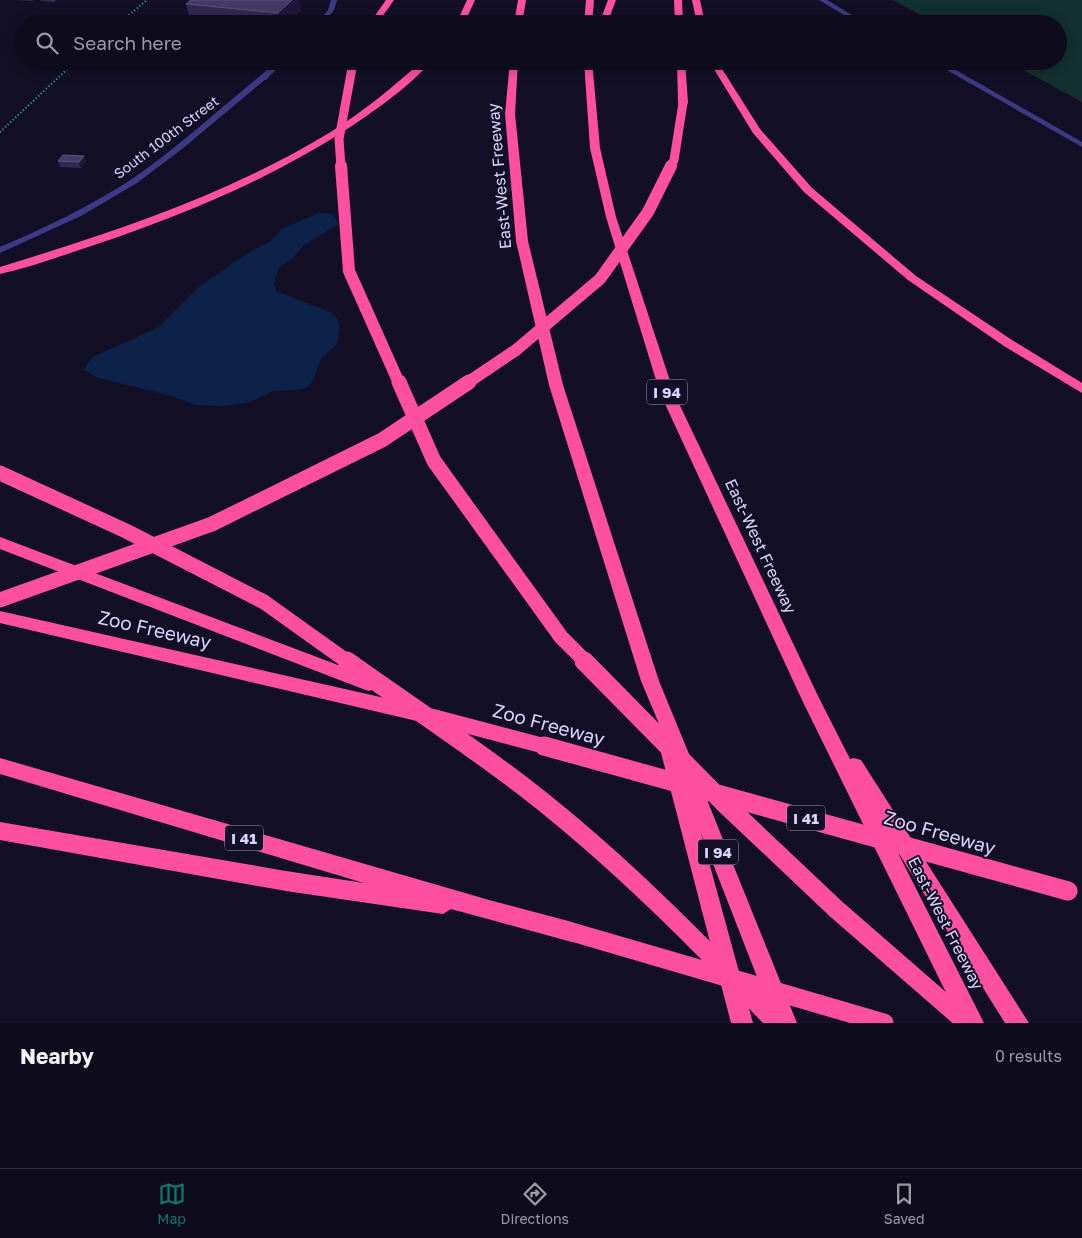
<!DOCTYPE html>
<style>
body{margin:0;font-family:"Golos Text",sans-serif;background:#171425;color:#f1f3f6}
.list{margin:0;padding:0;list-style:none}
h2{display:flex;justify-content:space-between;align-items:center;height:65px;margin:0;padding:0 20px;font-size:21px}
h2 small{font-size:16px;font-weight:400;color:#9b9ba3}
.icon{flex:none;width:28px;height:28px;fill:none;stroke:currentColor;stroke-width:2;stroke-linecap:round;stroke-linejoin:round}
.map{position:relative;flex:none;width:1082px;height:1023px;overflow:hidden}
.search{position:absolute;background:#0e0b1c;box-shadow:0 2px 12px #0003;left:15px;right:15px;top:15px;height:55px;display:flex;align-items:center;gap:12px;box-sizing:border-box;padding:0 18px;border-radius:28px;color:#9b9ba3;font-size:19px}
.sheet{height:145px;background:#0e0b1c}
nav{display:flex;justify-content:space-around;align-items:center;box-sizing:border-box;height:70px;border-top:1px solid #2e2b3b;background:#0e0b1c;font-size:14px;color:#9b9ba3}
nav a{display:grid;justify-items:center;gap:2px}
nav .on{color:#0f766e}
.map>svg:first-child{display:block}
.green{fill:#12302f}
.water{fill:#0c2248}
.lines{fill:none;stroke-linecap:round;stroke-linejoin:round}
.path{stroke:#2fb8b0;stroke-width:2;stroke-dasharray:1 2.5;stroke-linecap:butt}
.lane{fill:#3d3a85;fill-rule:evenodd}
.street{fill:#3d3a85;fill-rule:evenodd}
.highway{fill:#ff4fa3;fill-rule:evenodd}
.highway-bridge-far3{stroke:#ff4fa3;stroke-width:9}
.highway-bridge-far2{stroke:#ff4fa3;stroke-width:12}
.highway-bridge-far1{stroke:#ff4fa3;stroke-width:15}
.highway-bridge{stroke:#ff4fa3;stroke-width:19}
.wall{fill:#312854}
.shaded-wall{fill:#1d163a}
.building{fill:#433a66;stroke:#5a527e}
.labels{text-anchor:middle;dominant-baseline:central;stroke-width:4;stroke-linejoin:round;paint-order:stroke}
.far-street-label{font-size:14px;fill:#d9d4ff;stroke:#130f26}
.shield{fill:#130f26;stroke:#9e99be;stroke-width:1}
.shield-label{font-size:15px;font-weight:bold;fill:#d9d4ff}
.street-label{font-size:16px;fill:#d9d4ff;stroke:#130f26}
.near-street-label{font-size:19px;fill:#d9d4ff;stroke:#130f26}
</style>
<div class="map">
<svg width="1082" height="1023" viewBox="0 0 1082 1023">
<rect width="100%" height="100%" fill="#130f26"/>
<path class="green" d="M893,0H1082V102L1007,61H1058V24H937Z"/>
<path class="water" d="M318,213L333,214L339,224L304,245L294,257L279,268L274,283L276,291L330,312C342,319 340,331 337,344L321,359L312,382L308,387L298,390L273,391L250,402L225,406L196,405L168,395L98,378L84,370L89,361L95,356L159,327L199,287L243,256L271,241L282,229Z"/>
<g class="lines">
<path class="path" d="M118,24L147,0
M0,132L76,61"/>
<path class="lane" d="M331,0H337L334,10L323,24H316L328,10Z
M819,0H827L867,24H859Z
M277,61H284L266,80H260V76Z
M931,61H940L1082,142V147Z"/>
<path class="street" d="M260,76L267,78L182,149L137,183L81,216L0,253V247C45,228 88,207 129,181C175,150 217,111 260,76Z"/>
<path class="highway" d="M386,0H394L377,24H369Z
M467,0H475L464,24H456Z
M518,0H526L522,24H514Z
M586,0H594L592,24H584Z
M608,0H616L607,24H599Z
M674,0H682L683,24H675Z
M692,0H700L705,24H697Z
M422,61H432C413,82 388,101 365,117C281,175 187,214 91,246C61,256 31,267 0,274V267C114,232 227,195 329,133C363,112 393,87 422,61Z
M510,61H518L515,114L528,241L563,385L659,681L689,754L686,760L682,761L685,774L690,772L697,774L699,780L797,1023H775L701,833L753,1023H731L659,745L662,739L665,738L641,681L549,385L516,241L505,114Z
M584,61H592L600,148L616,217L674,393L819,698L850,759L854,758L861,760L1029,1023H1005L896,849L984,1023H961L802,700L660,393L606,217L590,148Z
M677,61H685L688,103L683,106L678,103Z
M709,61H717L760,129L812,188L916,276L1012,340L1082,383V393L1004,346L908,280L804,192L753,133Z
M0,537L375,679L378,684L375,689L369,691L363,689L0,549Z
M0,611L438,710L544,738L550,740L553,746L550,752L544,754L438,726L0,623Z
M0,758L489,900L572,922L579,925L582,932L579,939L572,942L451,909L443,914L286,891L0,840V822L286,871L364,883L0,774Z"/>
<path class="highway-bridge-far3" d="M341,167L339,139L352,68L355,61
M670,167L674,160L683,103"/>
<path class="highway-bridge-far2" d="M341,166L349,271L399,383
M467,383L516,350L600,279L648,212L671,166"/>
<path class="highway-bridge-far1" d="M399,382L434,461L561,637L586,662
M0,473L126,531L264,602L348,662
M0,600L212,524L382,440L469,382"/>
<path class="highway-bridge" d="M347,661C407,704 470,745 528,790C618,860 698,941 776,1023
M584,661L726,805L836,909L967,1023
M544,746L1068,891
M572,932L884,1023"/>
</g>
<path class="wall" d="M15,0H34L32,1Z
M40,0H57L54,2L41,1Z
M186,4L301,11L286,24H201L219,23L190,20Z
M178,61H236L229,68L178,63Z
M84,156L86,162L81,168L60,167L58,161Z"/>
<path class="shaded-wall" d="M292,0H299L301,11L286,24H280L278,13Z
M261,19L262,24H256Z
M227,61H236L229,68Z
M84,156L86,162L81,168L79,162Z"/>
<path class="building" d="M191,0H292L278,13L186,4Z
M228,16L261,19L256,24H201L204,22L219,23Z
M63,155L84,156L79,162L58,161Z"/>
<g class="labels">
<g class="far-street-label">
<text transform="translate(166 137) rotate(-37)">South 100th Street</text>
</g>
<g class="shield">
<rect x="647" y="379.5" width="40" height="25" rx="4"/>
<rect x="787" y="805.5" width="38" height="25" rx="4"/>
<rect x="225" y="825.5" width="38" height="25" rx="4"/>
<rect x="698" y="839.5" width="40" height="25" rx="4"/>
</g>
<g class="shield-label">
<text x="667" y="392">I 94</text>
<text x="806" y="818">I 41</text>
<text x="244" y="838">I 41</text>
<text x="718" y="852">I 94</text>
</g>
<g class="street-label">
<text transform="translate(499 176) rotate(-95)">East-West Freeway</text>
<text transform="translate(761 546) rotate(65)">East-West Freeway</text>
<text transform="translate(946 923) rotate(63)">East-West Freeway</text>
</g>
<g class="near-street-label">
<text transform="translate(155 629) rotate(13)">Zoo Freeway</text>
<text transform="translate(549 724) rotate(15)">Zoo Freeway</text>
<text transform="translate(940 832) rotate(16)">Zoo Freeway</text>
</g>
</g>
</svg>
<div class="search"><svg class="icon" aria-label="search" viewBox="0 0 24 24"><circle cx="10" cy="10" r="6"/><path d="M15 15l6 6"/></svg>Search here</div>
</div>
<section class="sheet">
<h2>Nearby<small>0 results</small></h2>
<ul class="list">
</ul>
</section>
<nav>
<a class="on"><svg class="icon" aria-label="map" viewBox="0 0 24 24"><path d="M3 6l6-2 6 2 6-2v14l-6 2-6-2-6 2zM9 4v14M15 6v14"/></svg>Map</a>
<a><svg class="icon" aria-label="directions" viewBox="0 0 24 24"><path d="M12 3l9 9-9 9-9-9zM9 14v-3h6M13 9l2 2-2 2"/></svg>Directions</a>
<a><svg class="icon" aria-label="saved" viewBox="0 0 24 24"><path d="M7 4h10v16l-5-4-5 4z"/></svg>Saved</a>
</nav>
